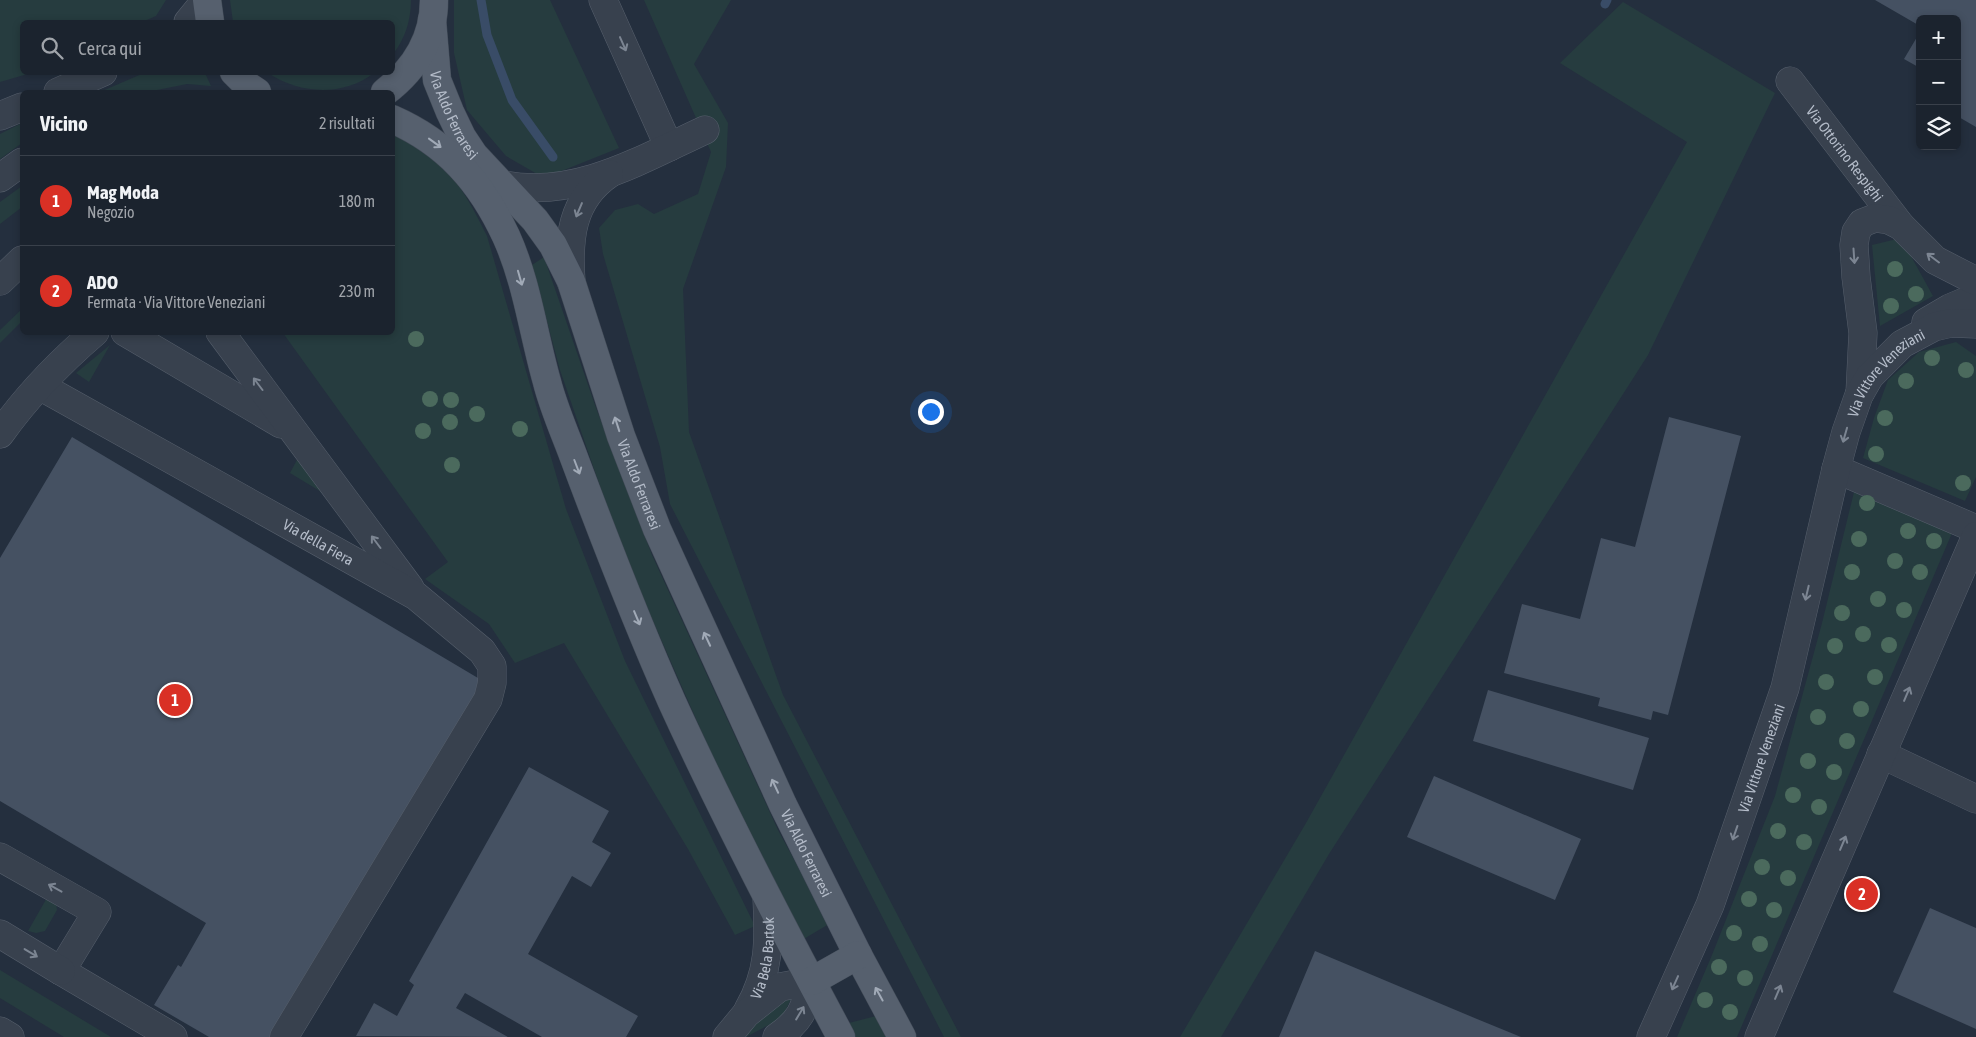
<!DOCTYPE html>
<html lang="it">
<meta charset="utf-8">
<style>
body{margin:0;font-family:"Asap Condensed",sans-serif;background:#282f3a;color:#f1f3f6}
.controls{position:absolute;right:15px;top:15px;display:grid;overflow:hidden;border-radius:8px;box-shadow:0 2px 8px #0003}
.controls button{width:45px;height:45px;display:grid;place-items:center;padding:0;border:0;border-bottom:1px solid #39404a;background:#1b232e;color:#f1f3f6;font:25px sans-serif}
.you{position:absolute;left:930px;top:411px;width:18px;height:18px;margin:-12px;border:4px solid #fff;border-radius:50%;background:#1a73e8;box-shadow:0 0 0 8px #1a73e833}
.badge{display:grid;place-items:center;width:32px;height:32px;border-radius:50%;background:#d93025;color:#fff;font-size:16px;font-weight:700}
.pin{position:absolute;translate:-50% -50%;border:2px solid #fff;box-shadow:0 1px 5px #0006}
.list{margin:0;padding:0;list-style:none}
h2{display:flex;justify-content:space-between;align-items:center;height:65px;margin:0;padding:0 20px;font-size:21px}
h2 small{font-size:16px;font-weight:400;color:#a0a4aa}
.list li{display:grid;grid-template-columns:32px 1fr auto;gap:15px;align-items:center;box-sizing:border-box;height:90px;padding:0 20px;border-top:1px solid #39404a}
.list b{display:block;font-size:19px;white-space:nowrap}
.list p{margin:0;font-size:16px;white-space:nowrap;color:#a0a4aa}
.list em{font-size:16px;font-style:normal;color:#a0a4aa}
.icon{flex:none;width:28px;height:28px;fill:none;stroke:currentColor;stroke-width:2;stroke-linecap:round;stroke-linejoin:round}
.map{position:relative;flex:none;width:1976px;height:1037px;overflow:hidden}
.search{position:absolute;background:#1b232e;box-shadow:0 2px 8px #0003;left:20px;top:20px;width:375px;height:55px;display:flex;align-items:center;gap:12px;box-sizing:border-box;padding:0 18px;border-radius:8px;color:#a0a4aa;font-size:19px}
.panel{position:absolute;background:#1b232e;box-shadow:0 2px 8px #0003;left:20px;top:90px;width:375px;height:245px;border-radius:8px}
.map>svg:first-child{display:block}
.green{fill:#263c3f}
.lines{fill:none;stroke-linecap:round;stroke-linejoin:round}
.stream{stroke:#394c67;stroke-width:9}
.building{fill:#455162}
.minor-casing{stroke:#565f6c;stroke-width:29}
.major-casing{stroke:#414a57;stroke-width:29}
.minor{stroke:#38414e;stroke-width:28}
.major{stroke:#56606e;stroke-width:28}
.tree{fill:#4b6a5d}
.oneway{stroke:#7c8592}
.oneway2{stroke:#a1aab7}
.labels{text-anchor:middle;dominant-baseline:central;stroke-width:4;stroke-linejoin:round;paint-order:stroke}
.street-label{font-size:15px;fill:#b4bcc9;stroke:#1d2633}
</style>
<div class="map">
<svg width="1976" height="1037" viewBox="0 0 1976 1037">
<rect width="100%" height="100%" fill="#242f3e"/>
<path class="green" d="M0,0H166L156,16L142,22H22V72L31,73L0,82Z
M230,0H411C411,20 405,39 393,54L392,22H233Z
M454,0H550L619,148L544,178L506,156L467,110L454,53Z
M644,0H731L694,64L728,123L726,167L683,289L689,432L783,695L961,1037H944L670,504L660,447L603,254L599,228L615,210L638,204L654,214L698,194L711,152Z
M1623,2L1775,93L1648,355L1329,854L1221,1037H1180L1306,823L1687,142L1560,63Z
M144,73H205L211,86L187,84L147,92H100Z
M268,73H374C343,97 299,94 268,73Z
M22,123V143L0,159V134Z
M393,135C399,137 408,139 414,143C450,163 469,200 487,236L566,509L625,661L755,926L735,935L688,849L564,643L515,663L489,624L425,579L448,562L283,333L392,332Z
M22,186V207L0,224V202Z
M1901,238L1933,296L1880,326L1872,245Z
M544,257L596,408L652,555L778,830L829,924L802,940L740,819L638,587L605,501L560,370L532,265Z
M22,309V321L0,343V330Z
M1956,342L1976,356V477L1965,501L1863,458L1874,418L1888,380L1919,352Z
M110,345L89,382L76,373Z
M300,454L328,496L290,473Z
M1854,492L1952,533L1737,1037H1677L1712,955L1775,796L1822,623Z
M48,896L56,903L57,910L45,931L36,933L28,931Z
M0,970L111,1037H64L0,998Z
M791,999L782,1018L746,1037H743L776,1003Z
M880,1015L892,1037H853L845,1024Z"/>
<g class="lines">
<path class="stream" d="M481,0L487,35L512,100L553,157
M1605,4L1607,0"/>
</g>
<path class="building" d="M1875,0H1976V127L1957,116V19H1920V26Z
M1920,32V68L1904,59Z
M1669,417L1741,436L1668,715L1653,711L1651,720L1598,706L1600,698L1504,673L1522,604L1580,619L1601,538L1635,547Z
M72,437L483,681L271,1037H209L154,1005L178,965L181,967L206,923L0,801V558Z
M1488,690L1649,738L1633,790L1473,741Z
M529,767L609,811L592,842L611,853L591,887L572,876L528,954L638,1016L626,1037H542L465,993L456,1008L508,1037L356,1036L374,1003L397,1016L414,985L409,981Z
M1434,776L1581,839L1555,900L1407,837Z
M1930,908L1976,928V1029L1893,992Z
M1315,951L1477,1019L1521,1037H1279Z"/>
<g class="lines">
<g class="minor-casing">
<g id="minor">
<path d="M603,0L669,147"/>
<path d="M188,22L206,0"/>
<path id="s1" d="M1790,81L1901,226"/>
<path d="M58,92L103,72"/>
<path d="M0,116L22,107"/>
<path d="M0,178L22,162"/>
<path d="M504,185C576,199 642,159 705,130"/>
<path d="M0,281L22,260"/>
<path d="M571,281C568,239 571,200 609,174"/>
<path d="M1926,322L1950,308L1976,297"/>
<path d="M125,332L281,424"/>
<path d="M220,332L410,588"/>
<path id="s2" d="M40,386L416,596L482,651L492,666V683L488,699L284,1037"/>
<path d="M1860,393L1863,333L1856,277L1854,245L1856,232L1862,223L1875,218L1889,220L1901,226L1935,260L1976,281"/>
<path d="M0,434C27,396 60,362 95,332"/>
<path d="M1836,469L1976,529"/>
<path d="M1881,754L1976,799"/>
<path d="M0,857L97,912L61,971L173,1037"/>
<path d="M0,934L61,971"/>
<path id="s3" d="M748,1010C770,972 769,941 767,898"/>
<path d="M0,1031L10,1037"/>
<path d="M727,1037L746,1014L780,987L812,981C804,1009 802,1020 777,1037"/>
<path id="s4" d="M1651,1037L1710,905L1785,688L1836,469L1846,432L1859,395L1870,376L1902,344L1934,327L1951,323L1976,324"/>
<path d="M1759,1037L1976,536"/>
</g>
</g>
<g class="major-casing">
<g id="major">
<path d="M207,0L210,22"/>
<path id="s5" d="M432,20L437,80L450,112L462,137L474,155L535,220L553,245L571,281L621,436L657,529L783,805L858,955L902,1037"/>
<path d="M234,72L248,86L257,92"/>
<path d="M385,92C415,69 434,39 434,0"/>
<path d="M392,119C447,143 481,182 506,236C527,282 533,333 547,382C553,406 564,431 573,455C604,538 636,621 672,702C724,816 782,927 841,1037"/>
<path d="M812,981L858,955"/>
</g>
</g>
<use href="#minor" class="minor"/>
<use href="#major" class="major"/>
</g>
<g class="tree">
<circle cx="1895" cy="269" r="8"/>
<circle cx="1916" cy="294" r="8"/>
<circle cx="1891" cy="306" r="8"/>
<circle cx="416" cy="339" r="8"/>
<circle cx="1932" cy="358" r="8"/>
<circle cx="1966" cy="370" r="8"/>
<circle cx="1906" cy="381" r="8"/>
<circle cx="430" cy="399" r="8"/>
<circle cx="451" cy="400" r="8"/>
<circle cx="477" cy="414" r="8"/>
<circle cx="1885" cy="418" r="8"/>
<circle cx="450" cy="422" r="8"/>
<circle cx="520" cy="429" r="8"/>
<circle cx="423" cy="431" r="8"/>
<circle cx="1876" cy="454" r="8"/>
<circle cx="452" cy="465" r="8"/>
<circle cx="1963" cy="483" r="8"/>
<circle cx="1867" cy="503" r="8"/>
<circle cx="1908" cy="531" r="8"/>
<circle cx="1859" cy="539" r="8"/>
<circle cx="1934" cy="541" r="8"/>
<circle cx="1895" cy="561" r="8"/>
<circle cx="1852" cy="572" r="8"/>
<circle cx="1920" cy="572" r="8"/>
<circle cx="1878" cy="599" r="8"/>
<circle cx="1904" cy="610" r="8"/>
<circle cx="1842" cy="613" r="8"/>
<circle cx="1863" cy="634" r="8"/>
<circle cx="1889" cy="645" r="8"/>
<circle cx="1835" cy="646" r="8"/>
<circle cx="1875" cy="677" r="8"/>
<circle cx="1826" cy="682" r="8"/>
<circle cx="1861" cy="709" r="8"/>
<circle cx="1818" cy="717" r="8"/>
<circle cx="1847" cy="741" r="8"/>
<circle cx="1808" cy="761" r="8"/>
<circle cx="1834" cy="772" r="8"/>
<circle cx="1793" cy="795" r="8"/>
<circle cx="1819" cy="807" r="8"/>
<circle cx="1778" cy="831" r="8"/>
<circle cx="1804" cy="842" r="8"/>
<circle cx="1762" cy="867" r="8"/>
<circle cx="1788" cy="878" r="8"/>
<circle cx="1749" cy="899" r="8"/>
<circle cx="1774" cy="910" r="8"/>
<circle cx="1734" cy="933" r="8"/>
<circle cx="1760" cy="944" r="8"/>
<circle cx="1719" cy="967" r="8"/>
<circle cx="1745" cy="978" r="8"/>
<circle cx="1705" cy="1000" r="8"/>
<circle cx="1730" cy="1012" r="8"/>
</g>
<defs><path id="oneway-shaft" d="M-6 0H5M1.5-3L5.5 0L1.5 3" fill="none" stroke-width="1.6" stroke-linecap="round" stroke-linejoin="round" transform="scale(1.25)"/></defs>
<g class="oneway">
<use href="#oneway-shaft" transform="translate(623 44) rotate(66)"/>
<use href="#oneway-shaft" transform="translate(579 210) rotate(113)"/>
<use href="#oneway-shaft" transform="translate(1854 256) rotate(86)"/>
<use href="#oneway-shaft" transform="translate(1933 258) rotate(-143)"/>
<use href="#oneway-shaft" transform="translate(258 384) rotate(-127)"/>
<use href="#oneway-shaft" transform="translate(1845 435) rotate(106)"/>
<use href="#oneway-shaft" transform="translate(376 542) rotate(-127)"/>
<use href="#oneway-shaft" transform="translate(1807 593) rotate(103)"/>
<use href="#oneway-shaft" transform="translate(1907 694) rotate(-67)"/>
<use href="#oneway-shaft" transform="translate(1735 833) rotate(109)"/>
<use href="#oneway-shaft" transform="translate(1843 843) rotate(-67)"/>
<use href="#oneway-shaft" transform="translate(55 888) rotate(-151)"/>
<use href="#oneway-shaft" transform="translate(31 953) rotate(31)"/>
<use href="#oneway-shaft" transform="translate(1675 983) rotate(114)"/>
<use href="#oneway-shaft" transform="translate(1778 992) rotate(-67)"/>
<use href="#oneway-shaft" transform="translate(800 1013) rotate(-59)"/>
</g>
<g class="oneway2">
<use href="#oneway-shaft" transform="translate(435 143) rotate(36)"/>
<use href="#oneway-shaft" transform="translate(520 278) rotate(74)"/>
<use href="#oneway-shaft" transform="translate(617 424) rotate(-108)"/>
<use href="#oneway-shaft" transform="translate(577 467) rotate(69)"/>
<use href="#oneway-shaft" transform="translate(637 618) rotate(67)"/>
<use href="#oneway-shaft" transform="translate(707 639) rotate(-115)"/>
<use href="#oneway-shaft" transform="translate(775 786) rotate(-115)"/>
<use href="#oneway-shaft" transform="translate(879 994) rotate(-119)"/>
</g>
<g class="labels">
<g class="street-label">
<text stroke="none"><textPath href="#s5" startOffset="99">Via Aldo Ferraresi</textPath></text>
<text stroke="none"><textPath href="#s1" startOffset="91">Via Ottorino Respighi</textPath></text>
<text stroke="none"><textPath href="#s4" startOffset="711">Via Vittore Veneziani</textPath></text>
<text stroke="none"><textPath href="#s5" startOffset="519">Via Aldo Ferraresi</textPath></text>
<text stroke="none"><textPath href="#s2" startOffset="319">Via della Fiera</textPath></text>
<text stroke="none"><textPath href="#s4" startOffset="300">Via Vittore Veneziani</textPath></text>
<text stroke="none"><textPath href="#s5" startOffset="924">Via Aldo Ferraresi</textPath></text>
<text stroke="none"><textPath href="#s3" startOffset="55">Via Bela Bartok</textPath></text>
</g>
</g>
</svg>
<div class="controls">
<button>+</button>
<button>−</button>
<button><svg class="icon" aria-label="layers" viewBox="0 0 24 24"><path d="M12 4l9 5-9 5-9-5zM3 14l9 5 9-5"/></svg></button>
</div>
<div class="you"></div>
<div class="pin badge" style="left:175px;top:700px">1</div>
<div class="pin badge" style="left:1862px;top:894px">2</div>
<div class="search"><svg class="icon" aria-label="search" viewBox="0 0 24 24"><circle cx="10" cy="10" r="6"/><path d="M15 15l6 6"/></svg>Cerca qui</div>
<section class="panel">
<h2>Vicino<small>2 risultati</small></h2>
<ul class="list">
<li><span class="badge">1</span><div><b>Mag Moda</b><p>Negozio</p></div><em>180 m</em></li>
<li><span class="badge">2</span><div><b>ADO</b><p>Fermata · Via Vittore Veneziani</p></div><em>230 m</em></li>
</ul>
</section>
</div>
